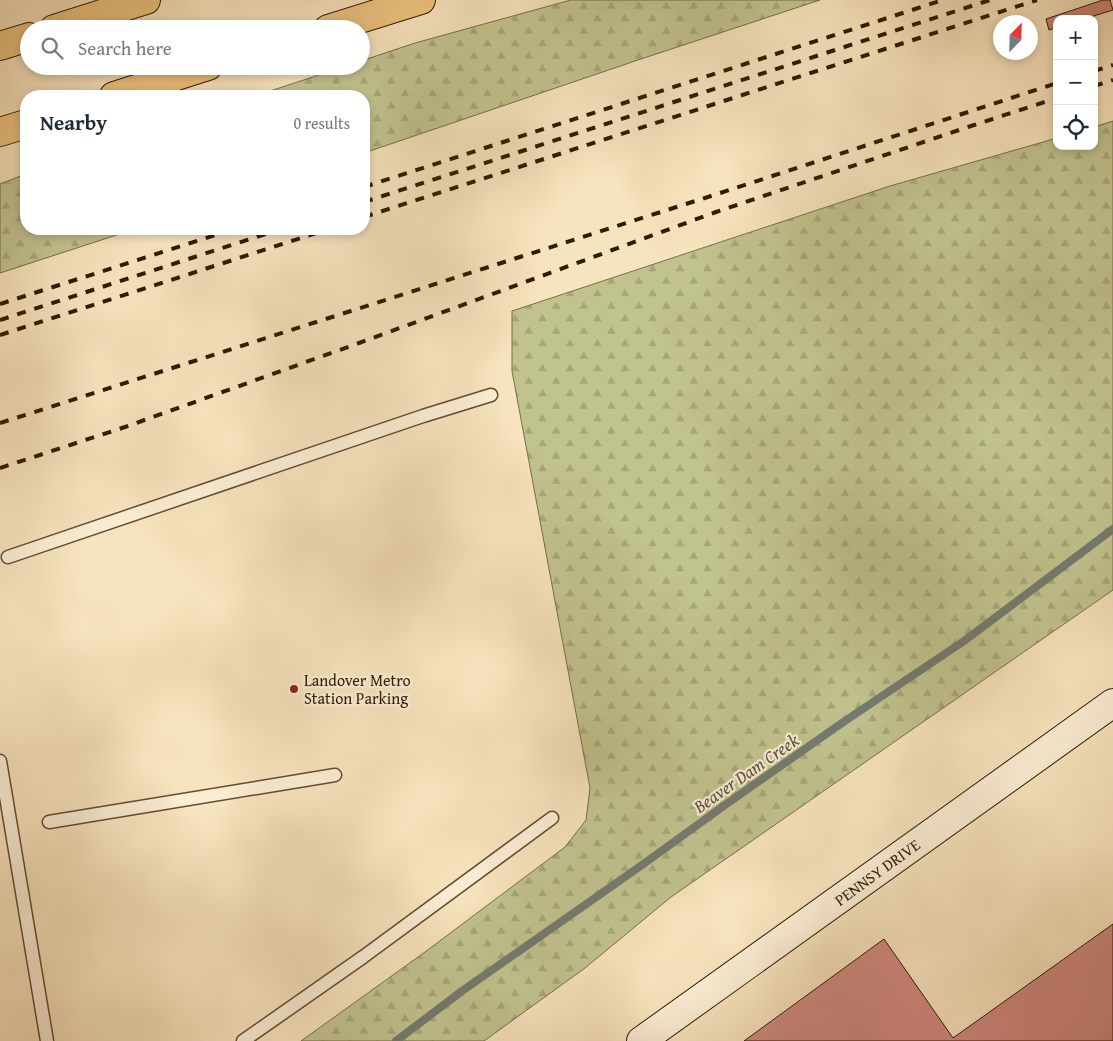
<!DOCTYPE html>
<meta charset="utf-8">
<style>
body{margin:0;font-family:"Gentium Book Plus",serif;background:#f6f6f7;color:#1f2937}
.controls{position:absolute;right:15px;top:15px;display:grid;overflow:hidden;border-radius:10px;box-shadow:0 2px 8px #0003}
.controls button{width:45px;height:45px;display:grid;place-items:center;padding:0;border:0;border-bottom:1px solid #e0e1e3;background:#fff;color:#1f2937;font:25px sans-serif}
.compass{position:absolute;left:993px;top:15px;width:45px;height:45px;border-radius:50%;background:#fff;box-shadow:0 2px 8px #0003;rotate:23deg}
.list{margin:0;padding:0;list-style:none}
h2{display:flex;justify-content:space-between;align-items:center;height:65px;margin:0;padding:0 20px;font-size:21px}
h2 small{font-size:16px;font-weight:400;color:#747a83}
.icon{flex:none;width:28px;height:28px;fill:none;stroke:currentColor;stroke-width:2;stroke-linecap:round;stroke-linejoin:round}
.map{position:relative;flex:none;width:1113px;height:1041px;overflow:hidden}
.search{position:absolute;background:#fff;box-shadow:0 2px 8px #0003;left:20px;top:20px;width:350px;height:55px;display:flex;align-items:center;gap:12px;box-sizing:border-box;padding:0 18px;border-radius:28px;color:#747a83;font-size:19px}
.panel{position:absolute;background:#fff;box-shadow:0 2px 8px #0003;left:20px;top:90px;width:350px;height:145px;border-radius:20px}
.map>svg:first-child{display:block}
.forest{fill:url(#forest-firs);stroke:#786e47}
.lines{fill:none;stroke-linecap:round;stroke-linejoin:round}
.stream{stroke:#747b70;stroke-width:8}
.building{fill:#cf877e;stroke:#301a00}
.service-casing{stroke:#624c2f;stroke-width:15}
.secondary-casing{stroke:#301a00;stroke-width:30}
.motorway-casing{stroke:#301a00;stroke-width:30}
.service{stroke:#faedd4;stroke-width:12}
.secondary{stroke:#faedd4;stroke-width:28}
.motorway{stroke:#ecc27e;stroke-width:28}
.rail{stroke:#301a00;stroke-width:4;stroke-dasharray:9 9;stroke-linecap:butt}
.poi-dot{fill:#8f2418;stroke:#faedd4;stroke-width:2}
.labels{text-anchor:middle;dominant-baseline:central;stroke-width:4.5;stroke-linejoin:round;paint-order:stroke}
.poi-label{font-size:16px;fill:#301a00;stroke:#faedd4;text-anchor:start}
.street-label{font-size:16px;fill:#301a00;stroke:#faedd4}
.water-label{font-size:18px;font-style:italic;fill:#585341;stroke:#faedd4}
</style>
<div class="map">
<svg width="1113" height="1041" viewBox="0 0 1113 1041">
<defs>
<pattern id="forest-firs" width="22" height="20" patternUnits="userSpaceOnUse" patternTransform="scale(1.25)"><rect width="22" height="20" fill="#c1c38e"/><path d="M5 1l3.5 6h-7zM16 11l3.5 6h-7z" fill="#a6a779"/></pattern>
</defs>
<rect width="100%" height="100%" fill="#f7e3bd"/>
<filter id="stains"><feTurbulence type="fractalNoise" baseFrequency=".004" numOctaves="4"/><feColorMatrix values="0 0 0 0 .2 0 0 0 0 .09 0 0 0 0 .02 0 0 0 .5 -.17"/></filter>
<radialGradient id="worn" r=".72"><stop offset=".6" stop-color="#630" stop-opacity="0"/><stop offset="1" stop-color="#630" stop-opacity=".3"/></radialGradient>
<path class="forest" d="M571,0H820L641,59L364,153V96H255L346,66H361V61L415,43Z
M1113,121V590L671,897L585,968L484,1041H301L425,952L565,847L586,820L590,788L512,371V311L890,186L1057,138V146H1094V127Z
M26,174V229H135L0,273V184Z"/>
<g class="lines">
<path class="stream" d="M396,1041L462,991L642,865L725,805L842,723L964,641L1113,529"/>
</g>
<path class="building" d="M1103,0H1110L1113,10L1084,19H1057V27L1049,30L1046,19Z
M1113,924V1041H744L884,939L953,1038Z"/>
<g class="lines">
<g class="service-casing">
<path id="service" d="M8,557L423,416L491,395
M0,761L47,1041
M49,822L335,775
M243,1041L363,957L552,818"/>
</g>
<g class="secondary-casing">
<path id="secondary" d="M641,1041L1113,703"/>
</g>
<g class="motorway-casing">
<path id="motorway" d="M54,29L146,0
M328,29L421,0
M0,46L29,37
M114,96L208,66
M0,132L26,124"/>
</g>
<use href="#service" class="service"/>
<use href="#secondary" class="secondary"/>
<use href="#motorway" class="motorway"/>
<path class="rail" d="M1094,71L1113,65
M1094,86L1113,80
M364,187L943,0
M364,202L990,0
M364,217L1037,0
M0,304L234,229
M0,320L281,229
M0,335L329,229
M0,423L711,196L1057,83
M0,468L125,427L359,343L716,212L971,126L1057,98"/>
</g>
<circle class="poi-dot" cx="294" cy="689" r="5"/>
<g class="labels">
<g class="poi-label">
<text x="304" y="680">Landover Metro<tspan x="304" dy="18">Station Parking</tspan></text>
</g>
<g class="street-label">
<text transform="translate(877 872) rotate(-36)">PENNSY DRIVE</text>
</g>
<g class="water-label">
<text transform="translate(746 773) rotate(-35)">Beaver Dam Creek</text>
</g>
</g>
<rect width="100%" height="100%" filter="url(#stains)"/>
<rect width="100%" height="100%" fill="url(#worn)"/>
</svg>
<div class="controls">
<button>+</button>
<button>−</button>
<button><svg class="icon" aria-label="locate" viewBox="0 0 24 24"><circle cx="12" cy="12" r="6"/><path d="M12 2v4M12 18v4M2 12h4M18 12h4"/></svg></button>
</div>
<svg class="compass" viewBox="-18 -18 36 36"><path d="M0-13l5 13h-10z" fill="#e53935"/><path d="M0 13l5-13h-10z" fill="#747a83"/></svg>
<div class="search"><svg class="icon" aria-label="search" viewBox="0 0 24 24"><circle cx="10" cy="10" r="6"/><path d="M15 15l6 6"/></svg>Search here</div>
<section class="panel">
<h2>Nearby<small>0 results</small></h2>
<ul class="list">
</ul>
</section>
</div>
